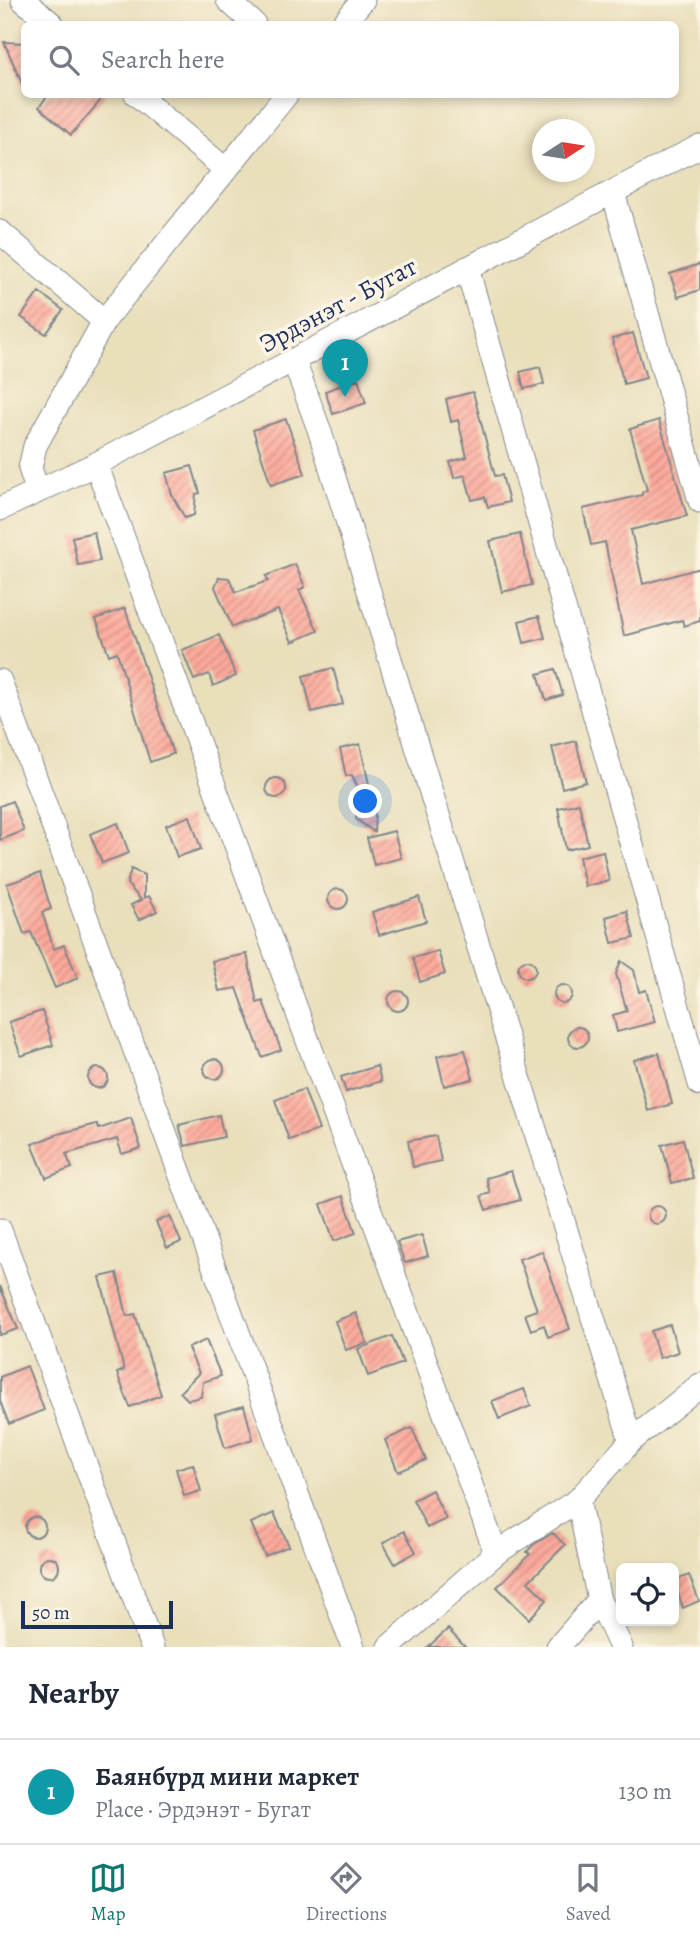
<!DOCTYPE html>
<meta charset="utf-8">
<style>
body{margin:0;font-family:Alegreya,serif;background:#f6f6f7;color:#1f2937}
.controls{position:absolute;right:21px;bottom:21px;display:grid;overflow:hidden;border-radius:10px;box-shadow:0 4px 10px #0003}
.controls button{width:63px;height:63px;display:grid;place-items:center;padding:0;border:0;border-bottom:2px solid #e0e1e3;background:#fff;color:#1f2937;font:35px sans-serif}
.compass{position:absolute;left:532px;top:119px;width:63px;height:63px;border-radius:50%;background:#fff;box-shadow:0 4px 10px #0003;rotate:78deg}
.scale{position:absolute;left:21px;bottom:18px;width:152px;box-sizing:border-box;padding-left:7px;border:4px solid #1b2f5e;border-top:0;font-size:19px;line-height:24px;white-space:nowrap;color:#1b2f5e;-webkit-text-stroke:5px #fcf5e5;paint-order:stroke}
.you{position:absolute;left:366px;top:802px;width:24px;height:24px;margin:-18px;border:5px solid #fff;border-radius:50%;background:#1a73e8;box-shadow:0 0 0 10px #1a73e833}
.badge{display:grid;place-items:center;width:46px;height:46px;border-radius:50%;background:#0f766e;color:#fff;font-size:23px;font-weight:700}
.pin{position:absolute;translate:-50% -58px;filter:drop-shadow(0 2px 4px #0008)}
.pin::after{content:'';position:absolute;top:37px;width:24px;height:21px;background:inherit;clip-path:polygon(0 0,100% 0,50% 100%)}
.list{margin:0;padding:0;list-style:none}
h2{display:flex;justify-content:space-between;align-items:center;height:91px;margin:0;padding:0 28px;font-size:30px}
h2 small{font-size:23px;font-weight:400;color:#747a83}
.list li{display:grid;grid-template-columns:46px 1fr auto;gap:21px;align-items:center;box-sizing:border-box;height:105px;padding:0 28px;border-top:2px solid #e0e1e3}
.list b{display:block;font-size:26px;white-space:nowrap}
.list p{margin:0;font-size:23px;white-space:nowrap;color:#747a83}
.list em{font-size:23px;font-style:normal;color:#747a83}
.icon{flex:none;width:38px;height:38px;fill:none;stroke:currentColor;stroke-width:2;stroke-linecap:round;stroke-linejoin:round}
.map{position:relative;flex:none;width:700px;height:1647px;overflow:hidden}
.search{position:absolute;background:#fff;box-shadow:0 4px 10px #0003;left:21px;right:21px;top:21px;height:77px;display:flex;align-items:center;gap:18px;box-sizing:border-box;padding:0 24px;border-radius:10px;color:#747a83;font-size:26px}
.sheet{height:196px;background:#fff}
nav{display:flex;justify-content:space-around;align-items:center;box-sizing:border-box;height:98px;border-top:2px solid #e0e1e3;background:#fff;font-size:19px;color:#747a83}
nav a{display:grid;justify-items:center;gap:4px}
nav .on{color:#0f766e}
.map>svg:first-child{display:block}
.building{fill:url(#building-hatch)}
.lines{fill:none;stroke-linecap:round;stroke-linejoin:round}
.minor-casing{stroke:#82878c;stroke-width:25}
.minor{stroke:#fff;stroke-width:23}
.labels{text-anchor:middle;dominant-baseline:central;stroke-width:7;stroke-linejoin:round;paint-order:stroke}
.street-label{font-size:26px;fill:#1b2f5e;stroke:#fcf5e5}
</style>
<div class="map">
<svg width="700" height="1647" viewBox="0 0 700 1647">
<defs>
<pattern id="building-hatch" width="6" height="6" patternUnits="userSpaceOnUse" patternTransform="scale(1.75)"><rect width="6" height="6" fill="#fdaa9b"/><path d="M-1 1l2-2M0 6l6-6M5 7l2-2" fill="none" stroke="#cc8b82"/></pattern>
</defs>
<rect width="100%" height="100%" fill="#fcf5e5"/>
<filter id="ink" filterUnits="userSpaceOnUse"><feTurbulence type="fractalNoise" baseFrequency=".0143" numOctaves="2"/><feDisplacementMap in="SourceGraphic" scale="14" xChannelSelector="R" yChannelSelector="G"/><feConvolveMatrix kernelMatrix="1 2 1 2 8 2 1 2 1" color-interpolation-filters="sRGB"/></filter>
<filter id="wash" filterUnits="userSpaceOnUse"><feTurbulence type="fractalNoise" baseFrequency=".00686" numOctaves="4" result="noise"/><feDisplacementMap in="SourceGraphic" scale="28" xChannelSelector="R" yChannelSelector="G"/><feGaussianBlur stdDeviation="1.57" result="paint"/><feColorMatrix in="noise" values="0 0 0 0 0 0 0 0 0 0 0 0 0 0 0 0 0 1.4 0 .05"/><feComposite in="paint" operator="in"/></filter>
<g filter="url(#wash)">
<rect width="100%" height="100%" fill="#e9dfbb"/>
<g id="blocks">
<path class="building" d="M4,42L24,43V88Z
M49,94H106L71,135L39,107Z
M700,264V290L678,297L670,274Z
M39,292L63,310L46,334L21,317Z
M633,333L646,378L624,384L612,339Z
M540,367L544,384L524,389L520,372Z
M358,379L366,403L333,414L325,391Z
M473,392L495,476L502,475L509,502L488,507L485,497L472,500L465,475L454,478L450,462L467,457L458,420L451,422L446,399Z
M286,419L305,474L271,485L253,430Z
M659,420L687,516L631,530L643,584L700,568V621L684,626L682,620L624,636L605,542L591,545L583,509L642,495V492L647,490L630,429Z
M192,466L200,493L196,494L194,515L185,518L172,495L166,473Z
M94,532L100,561L78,565L72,537Z
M520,534L532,585L502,592L490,541Z
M295,564L305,587L299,590L318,631L292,642L278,610L232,627L215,587L219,577L229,578L236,592L268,581L266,576Z
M125,608L173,754L150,762L117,652L109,655L96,619Z
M539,616L545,638L524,643L519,621Z
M219,635L236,676L213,686L209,674L194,680L182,650Z
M333,668L343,704L312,712L303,676Z
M555,669L563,695L546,700L538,674Z
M576,741L586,782L562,788L552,747Z
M360,744L373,802L370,803L375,814L374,832L356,819L357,809L365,802L352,775L346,776L340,749Z
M266 788a10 10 0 1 1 20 0a10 10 0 1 1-20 0Z
M12,801L24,831L0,840V806Z
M579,803L588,845L566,850L558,808Z
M190,816L201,849L177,857L166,825Z
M118,823L129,853L102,863L90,834Z
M394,831L401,858L374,865L367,838Z
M603,851L609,881L585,886L579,857Z
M131,869L144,875V898L149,896L157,911L139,920L131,905L141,900L127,884Z
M40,873L51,909L42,912L54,949L64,945L78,978L55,988L31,932L24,934L7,884Z
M328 899a10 10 0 1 1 20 0a10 10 0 1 1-20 0Z
M419,897L426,921L379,935L372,912Z
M627,911L634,938L612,943L606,917Z
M438,951L445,974L420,982L413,958Z
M247,954L257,1003L263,1001L281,1050L262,1057L237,988L219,991L212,961Z
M518 969a9 9 0 1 1 18 0a9 9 0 1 1-18 0Z
M621,961L634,970L639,992L646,990L655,1022L617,1032L613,1015L627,1011L616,974Z
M554 994a9 9 0 1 1 18 0a9 9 0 1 1-18 0Z
M388 1001a10 10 0 1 1 20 0a10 10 0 1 1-20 0Z
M42,1011L53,1045L21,1056L9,1022Z
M568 1037a10 10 0 1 1 20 0a10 10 0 1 1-20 0Z
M465,1050L473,1079L444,1086L437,1056Z
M659,1053L672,1104L648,1111L634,1060Z
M204 1069a10 10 0 1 1 20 0a10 10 0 1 1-20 0Z
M377,1066L381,1081L346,1092L341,1077Z
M88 1078a10 10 0 1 1 20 0a10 10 0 1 1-20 0Z
M304,1089L319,1130L289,1140L275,1100Z
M219,1115L224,1137L185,1146L179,1125Z
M131,1118L141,1148L122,1154L117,1139L66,1154L72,1168L46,1178L32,1144L58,1134L97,1124L99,1129Z
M436,1136L441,1161L413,1167L408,1141Z
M683,1139L693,1178L672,1183L662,1145Z
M511,1171L520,1200L486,1210L481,1196L490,1193L486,1178Z
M343,1196L356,1233L334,1241L321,1204Z
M648 1215a9 9 0 1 1 18 0a9 9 0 1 1-18 0Z
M170,1216L181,1242L167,1248L156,1222Z
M422,1235L428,1256L405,1263L397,1242Z
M542,1251L570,1329L548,1337L544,1325L531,1330L525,1314L537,1310L519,1259Z
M117,1273L127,1316L135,1314L161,1395L130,1407L117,1373L124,1370L100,1277Z
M0,1286L18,1329L0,1335Z
M356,1313L367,1343L346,1350L335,1321Z
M670,1325L678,1352L659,1358L651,1331Z
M392,1336L403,1363L368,1376L358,1349Z
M206,1340L221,1376L203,1382L201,1397L188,1400L180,1392L199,1373L188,1348Z
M27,1366L44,1410L9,1424L0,1401V1377Z
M524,1389L531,1406L499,1419L492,1401Z
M244,1406L253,1439L225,1448L215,1414Z
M412,1428L426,1460L398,1472L385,1440Z
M193,1464L201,1491L184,1496L176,1469Z
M432,1490L446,1519L427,1528L413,1500Z
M274,1513L289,1546L265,1556L251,1523Z
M25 1527a10 10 0 1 1 20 0a10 10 0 1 1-20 0Z
M404,1531L416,1552L395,1564L383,1543Z
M553,1533L565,1545L528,1582L547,1600L529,1619L497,1587L530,1554L527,1552L533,1545Z
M39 1567a10 10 0 1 1 20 0a10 10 0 1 1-20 0Z
M689,1575L699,1601L683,1608L674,1581Z
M448,1629L465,1647H428Z"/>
</g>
</g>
<g filter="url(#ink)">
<use href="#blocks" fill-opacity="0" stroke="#82878c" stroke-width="2"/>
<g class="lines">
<g class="minor-casing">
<path id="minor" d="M23,0L52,24
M228,0L254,24
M343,24L363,0
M136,94L226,170
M613,192L700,501
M0,232L104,321
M467,268L700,1084
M294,361L320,432L631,1441
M96,464L496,1553
M37,490L30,468L35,446L104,321L287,94
M0,509L96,464L700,146
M0,681L353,1647
M0,1230L152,1647
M578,1500L599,1600L621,1647
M389,1647L496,1553L578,1500L631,1441L700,1385
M558,1647L599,1600"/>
</g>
<use href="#minor" class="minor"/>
</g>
</g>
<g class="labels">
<g class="street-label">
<text transform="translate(338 305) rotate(-28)">Эрдэнэт - Бугат</text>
</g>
</g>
</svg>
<div class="controls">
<button><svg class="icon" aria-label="locate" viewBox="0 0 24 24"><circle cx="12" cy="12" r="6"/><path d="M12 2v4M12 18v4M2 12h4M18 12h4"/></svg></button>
</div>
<svg class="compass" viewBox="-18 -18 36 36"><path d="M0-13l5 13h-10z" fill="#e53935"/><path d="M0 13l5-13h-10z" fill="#747a83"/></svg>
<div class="scale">50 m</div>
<div class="you"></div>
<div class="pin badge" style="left:345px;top:397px;background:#0f9aa8">1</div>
<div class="search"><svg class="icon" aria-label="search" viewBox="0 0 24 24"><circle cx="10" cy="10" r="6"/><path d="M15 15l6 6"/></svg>Search here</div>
</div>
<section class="sheet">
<h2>Nearby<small></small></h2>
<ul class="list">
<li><span class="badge" style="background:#0f9aa8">1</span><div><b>Баянбүрд мини маркет</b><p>Place · Эрдэнэт - Бугат</p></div><em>130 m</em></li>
</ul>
</section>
<nav>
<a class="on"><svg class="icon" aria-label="map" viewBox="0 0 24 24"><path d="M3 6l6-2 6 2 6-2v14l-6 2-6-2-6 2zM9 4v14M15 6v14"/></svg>Map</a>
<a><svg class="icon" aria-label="directions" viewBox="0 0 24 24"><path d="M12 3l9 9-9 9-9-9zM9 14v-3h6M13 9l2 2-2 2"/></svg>Directions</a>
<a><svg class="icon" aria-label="saved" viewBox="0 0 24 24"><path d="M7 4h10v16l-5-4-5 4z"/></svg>Saved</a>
</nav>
